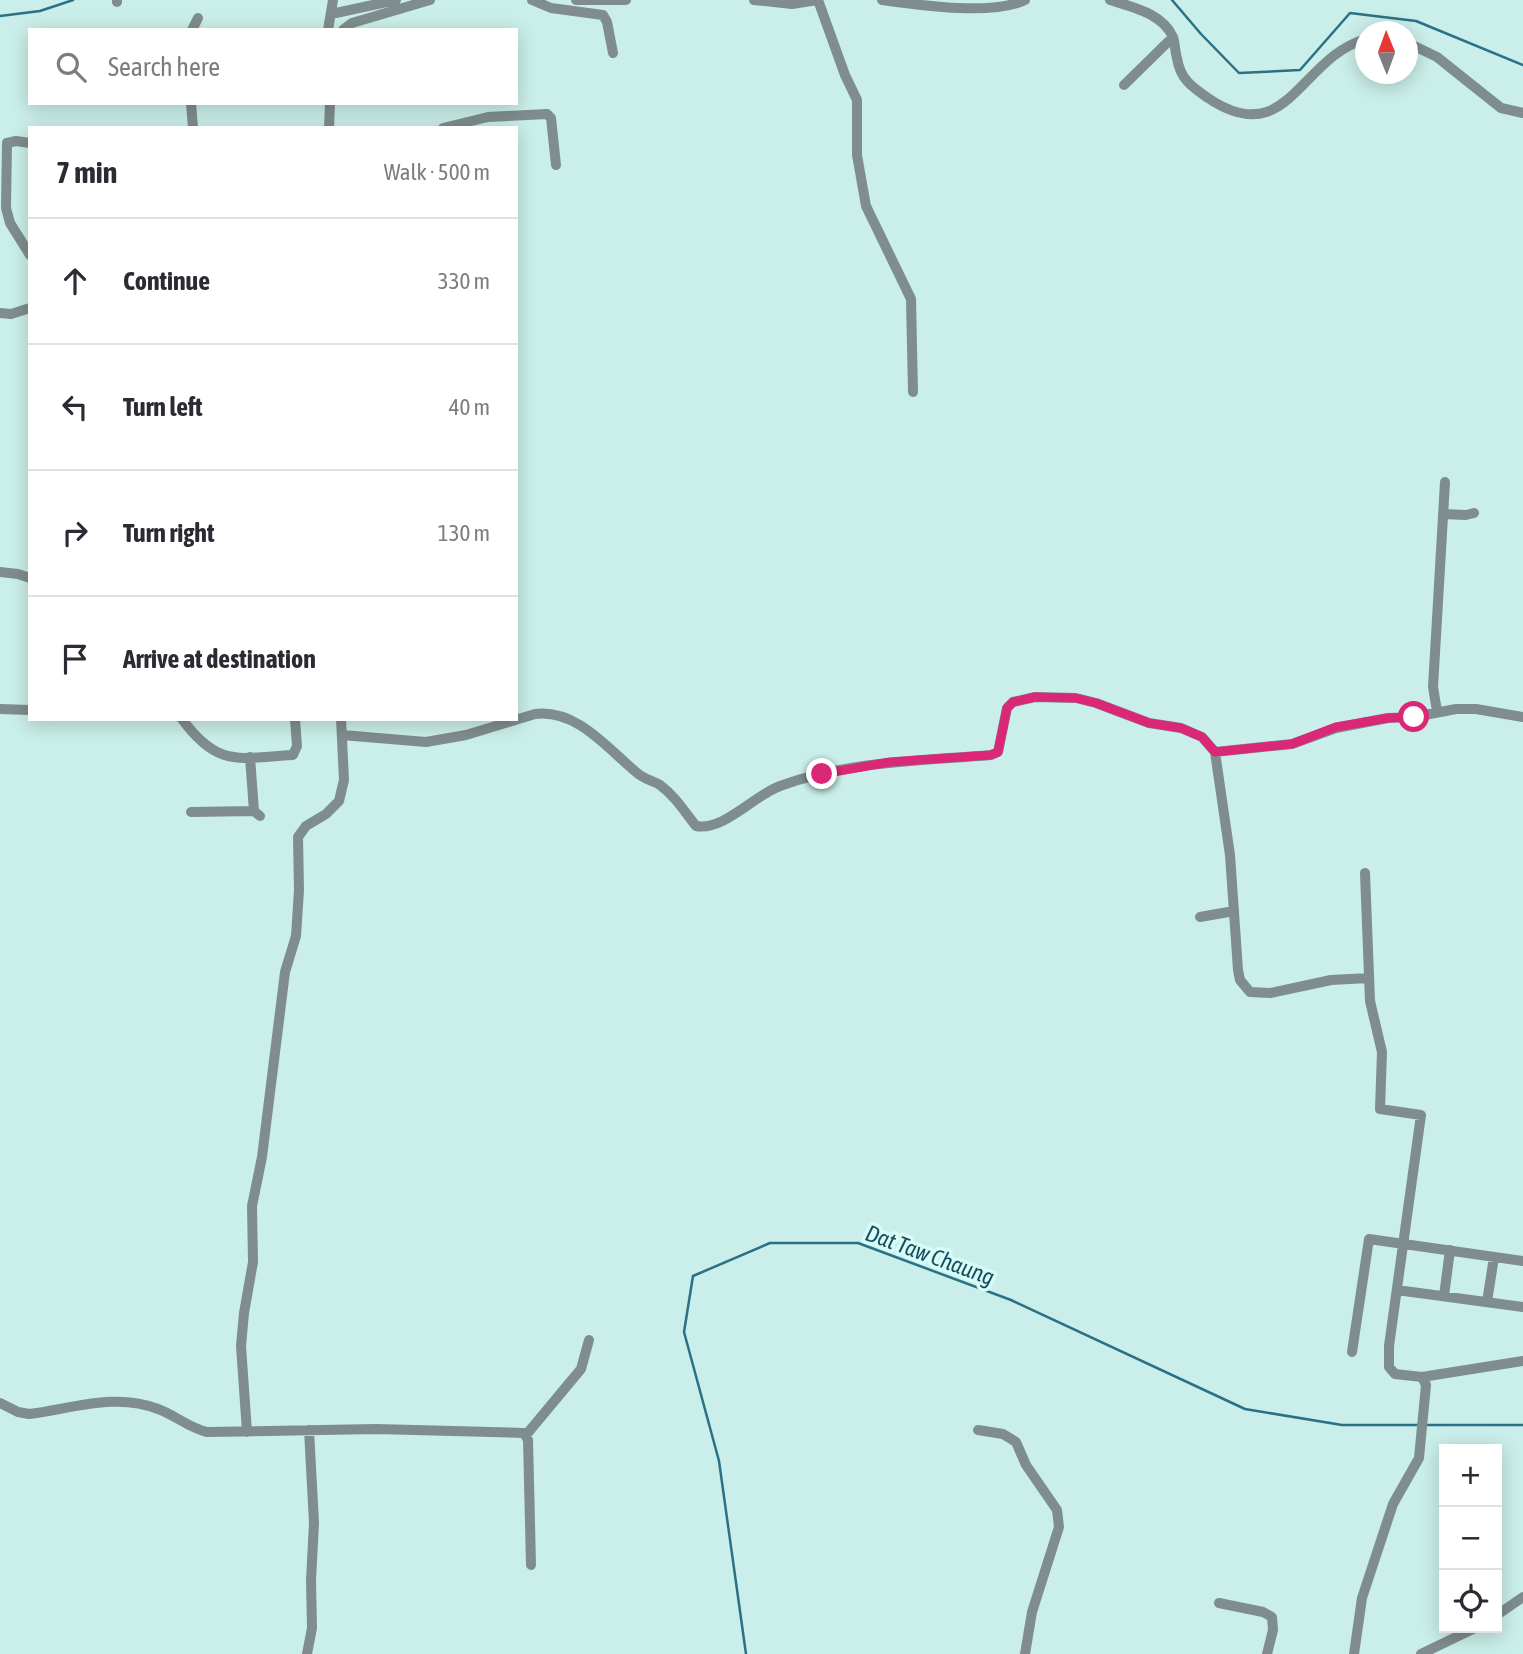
<!DOCTYPE html>
<meta charset="utf-8">
<style>
body{margin:0;font-family:"Asap Condensed",sans-serif;background:#f2f2f3;color:#2b2b33}
.controls{position:absolute;right:21px;bottom:21px;display:grid;overflow:hidden;border-radius:0px;box-shadow:0 4px 18px #0003}
.controls button{width:63px;height:63px;display:grid;place-items:center;padding:0;border:0;border-bottom:2px solid #e1e1e2;background:#fff;color:#2b2b33;font:35px sans-serif}
.compass{position:absolute;left:1355px;top:21px;width:63px;height:63px;border-radius:50%;background:#fff;box-shadow:0 4px 18px #0003;rotate:359deg}
.stop{position:absolute;width:21px;height:21px;margin:-16px;border:5px solid #db2777;border-radius:50%;background:#fff}
.stop.end{background:#db2777;border-color:#fff;box-shadow:0 2px 7px #0008}
.list{margin:0;padding:0;list-style:none}
h2{display:flex;justify-content:space-between;align-items:center;height:91px;margin:0;padding:0 28px;font-size:30px}
h2 small{font-size:23px;font-weight:400;color:#7c7c81}
.list li{display:grid;grid-template-columns:46px 1fr auto;gap:21px;align-items:center;box-sizing:border-box;height:126px;padding:0 28px;border-top:2px solid #e1e1e2}
.list b{display:block;font-size:26px;white-space:nowrap}
.list em{font-size:23px;font-style:normal;color:#7c7c81}
.icon{flex:none;width:38px;height:38px;fill:none;stroke:currentColor;stroke-width:2;stroke-linecap:round;stroke-linejoin:round}
.map{position:relative;flex:none;width:1523px;height:1654px;overflow:hidden}
.search{position:absolute;background:#fff;box-shadow:0 4px 18px #0003;left:28px;top:28px;width:490px;height:77px;display:flex;align-items:center;gap:18px;box-sizing:border-box;padding:0 24px;border-radius:0px;color:#7c7c81;font-size:26px}
.panel{position:absolute;background:#fff;box-shadow:0 4px 18px #0003;left:28px;top:126px;width:490px;height:595px;border-radius:0px}
.map>svg:first-child{display:block}
.lines{fill:none;stroke-linecap:round;stroke-linejoin:round}
.stream{stroke:#2a7186;stroke-width:2.5}
.minor{stroke:#7f8d8f;stroke-width:10}
.route{stroke:#db2777;stroke-width:9}
.labels{text-anchor:middle;dominant-baseline:central;stroke-width:7;stroke-linejoin:round;paint-order:stroke}
.water-label{font-size:23px;font-style:italic;fill:#194e5f;stroke:#d7fbf6}
</style>
<div class="map">
<svg width="1523" height="1654" viewBox="0 0 1523 1654">
<rect width="100%" height="100%" fill="#caeee9"/>
<g class="lines">
<path class="stream" d="M1172,0L1201,34L1239,73L1300,70L1350,13L1416,21L1523,65
M0,16L40,11L73,0
M1425,1425H1523
M746,1654L719,1461L684,1332L693,1276L770,1243H858L1011,1300L1245,1409L1342,1425H1418"/>
<path class="minor" d="M532,0L551,8L603,15L607,22L613,53
M576,0H626
M754,0L792,4L817,0
M818,0L845,75L857,100V155L866,206L911,299L913,392
M882,0C919,5 992,16 1025,0
M1110,0C1132,7 1162,13 1173,37C1175,43 1175,52 1177,58C1180,79 1192,87 1208,98C1288,152 1300,57 1366,39
M117,2V0
M331,14L396,0
M192,30L198,18
M328,30L333,0
M343,30L352,23L430,0
M1408,43L1437,57L1501,108L1523,113
M1124,85L1173,37
M191,103L193,128
M329,128L330,103
M443,128L488,117L547,114L551,118L556,165
M30,143L16,141L7,143L6,208L10,223L30,255
M0,313L11,314L30,308
M1443,514L1466,515L1474,513
M0,572L18,574L30,578
M0,709L30,710
M1437,711L1433,687L1445,482
M182,719C218,768 238,758 293,755L297,746L295,719
M342,735L426,742L466,735L535,714C577,709 607,748 636,772C643,779 652,780 660,785C676,797 684,811 696,826C724,831 753,796 780,786C847,761 921,761 991,755L998,752L1007,708L1013,702L1035,697L1076,698L1096,703L1149,723L1181,728L1202,737L1215,752L1216,759L1230,855L1238,970L1240,980L1250,992L1270,993L1331,980L1369,978
M1215,752L1292,744L1336,728L1388,718L1414,717L1456,709H1476L1523,717
M250,757L254,811L260,816
M191,812L254,811
M1200,917L1234,911
M1397,1290L1523,1307
M1444,1296L1450,1250
M1487,1302L1494,1257
M1352,1352L1369,1239L1523,1261
M1422,1377L1523,1361
M0,1403L18,1412L29,1414C71,1409 116,1392 158,1409C175,1415 189,1428 207,1432L376,1429L524,1433L528,1440L531,1565
M978,1430L1003,1434L1016,1442L1026,1465L1057,1510L1059,1527L1032,1612L1025,1654
M247,1432L241,1346L244,1313L253,1262L252,1206L262,1157L285,972L296,936L299,890L298,837L306,826L326,814L339,801L344,780L341,719
M526,1435L581,1369L589,1340
M1219,1603L1263,1612L1272,1617L1273,1630L1267,1654
M1497,1615L1523,1597
M307,1654L312,1628L311,1580L314,1523L309,1430
M1354,1654L1362,1598L1393,1504L1419,1458L1426,1385L1422,1377L1395,1374L1389,1367V1346L1421,1115L1380,1109L1382,1052L1370,1001L1365,873
M1421,1654L1475,1628"/>
</g>
<g class="lines">
<path class="route" d="M822,774L890,762L991,755L998,752L1007,708L1013,702L1035,697L1076,698L1096,703L1149,723L1181,728L1202,737L1215,752L1292,744L1336,727L1388,718L1414,717"/>
</g>
<g class="labels">
<g class="water-label">
<text transform="translate(930 1255) rotate(20)">Dat Taw Chaung</text>
</g>
</g>
</svg>
<div class="controls">
<button>+</button>
<button>−</button>
<button><svg class="icon" aria-label="locate" viewBox="0 0 24 24"><circle cx="12" cy="12" r="6"/><path d="M12 2v4M12 18v4M2 12h4M18 12h4"/></svg></button>
</div>
<svg class="compass" viewBox="-18 -18 36 36"><path d="M0-13l5 13h-10z" fill="#e53935"/><path d="M0 13l5-13h-10z" fill="#7c7c81"/></svg>
<div class="stop" style="left:1414px;top:717px"></div>
<div class="stop end" style="left:822px;top:774px"></div>
<div class="search"><svg class="icon" aria-label="search" viewBox="0 0 24 24"><circle cx="10" cy="10" r="6"/><path d="M15 15l6 6"/></svg>Search here</div>
<section class="panel">
<h2>7 min<small>Walk · 500 m</small></h2>
<ul class="list">
<li><svg class="icon" aria-label="ahead" viewBox="0 0 24 24"><path d="M12 20V5M6 11l6-6 6 6"/></svg><div><b>Continue</b></div><em>330 m</em></li>
<li><svg class="icon" aria-label="left" viewBox="0 0 24 24"><path d="M17 20v-9H6M10 6l-5 5 5 5"/></svg><div><b>Turn left</b></div><em>40 m</em></li>
<li><svg class="icon" aria-label="right" viewBox="0 0 24 24"><path d="M7 20v-9h11M14 6l5 5-5 5"/></svg><div><b>Turn right</b></div><em>130 m</em></li>
<li><svg class="icon" aria-label="arrive" viewBox="0 0 24 24"><path d="M6 21V4h12l-3 4 3 4H6"/></svg><div><b>Arrive at destination</b></div></li>
</ul>
</section>
</div>
